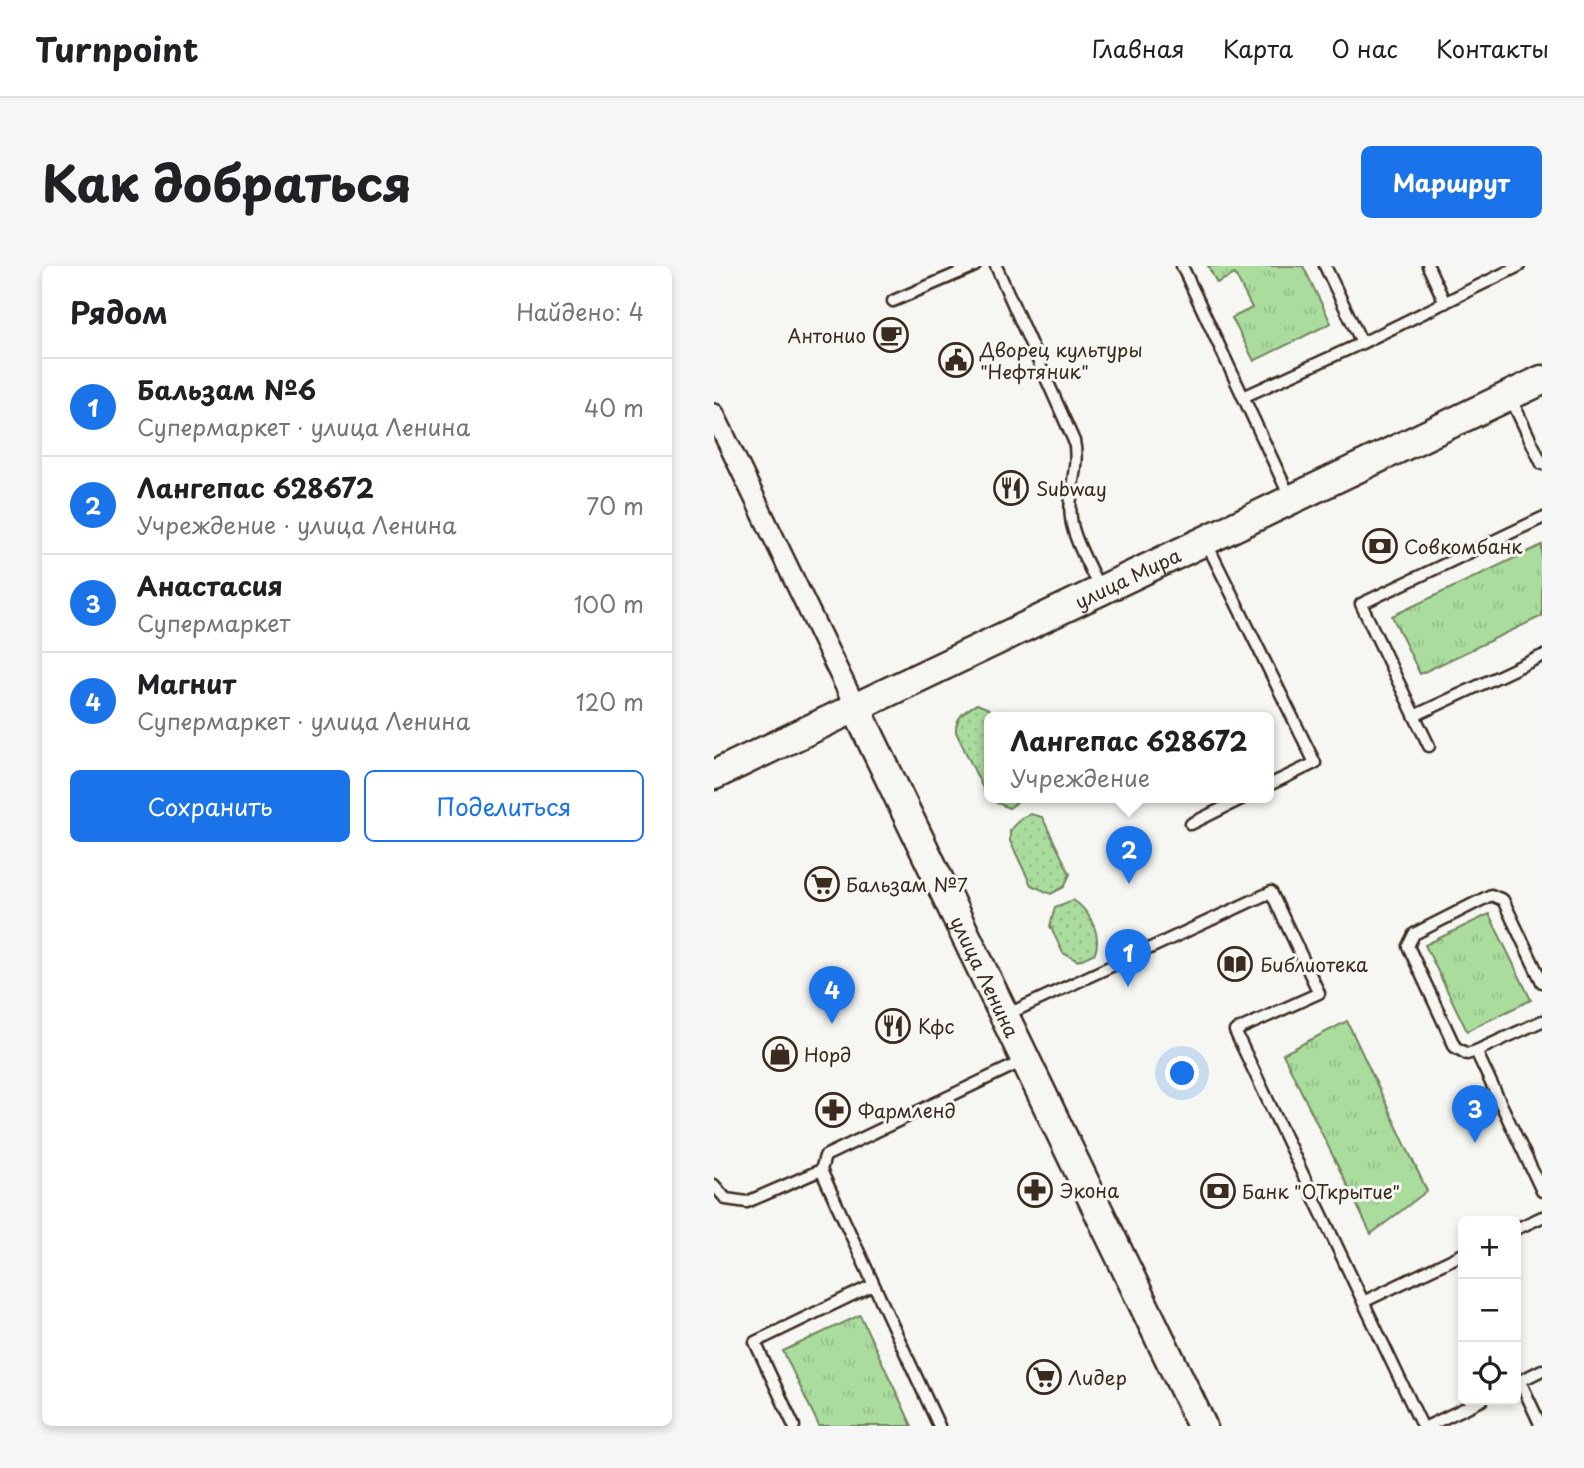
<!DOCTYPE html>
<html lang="ru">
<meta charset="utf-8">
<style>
body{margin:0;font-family:"Playpen Sans",sans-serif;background:#f6f6f6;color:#202124}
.controls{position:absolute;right:21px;bottom:21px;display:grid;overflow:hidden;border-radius:10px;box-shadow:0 4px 10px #0003}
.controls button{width:63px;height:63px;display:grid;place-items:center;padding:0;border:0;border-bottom:2px solid #e0e0e0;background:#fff;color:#202124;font:35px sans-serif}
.you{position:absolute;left:469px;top:808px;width:24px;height:24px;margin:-18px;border:5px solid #fff;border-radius:50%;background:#1a73e8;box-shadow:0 0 0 10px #1a73e833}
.badge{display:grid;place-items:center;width:46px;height:46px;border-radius:50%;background:#1a73e8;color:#fff;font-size:23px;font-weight:700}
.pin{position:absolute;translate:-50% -58px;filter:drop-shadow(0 2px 4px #0008)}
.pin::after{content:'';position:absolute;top:37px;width:24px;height:21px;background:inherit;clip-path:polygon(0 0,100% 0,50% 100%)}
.popup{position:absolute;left:270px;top:446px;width:290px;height:91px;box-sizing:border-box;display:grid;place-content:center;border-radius:10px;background:#fff;filter:drop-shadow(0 2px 5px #0005);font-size:23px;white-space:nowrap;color:#757577}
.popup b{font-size:26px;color:#202124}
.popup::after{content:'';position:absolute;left:50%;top:100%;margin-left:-14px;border:14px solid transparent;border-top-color:#fff}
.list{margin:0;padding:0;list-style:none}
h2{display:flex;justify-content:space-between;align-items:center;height:91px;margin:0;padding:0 28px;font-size:30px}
h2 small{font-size:23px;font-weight:400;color:#757577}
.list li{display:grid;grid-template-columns:46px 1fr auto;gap:21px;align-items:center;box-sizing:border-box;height:98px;padding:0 28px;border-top:2px solid #e0e0e0}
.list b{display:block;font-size:26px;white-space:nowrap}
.list p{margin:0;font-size:23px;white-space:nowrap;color:#757577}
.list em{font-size:23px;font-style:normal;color:#757577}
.actions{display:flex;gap:14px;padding:21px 28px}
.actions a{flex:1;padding:16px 0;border:2px solid #1a73e8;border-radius:10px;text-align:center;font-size:24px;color:#1a73e8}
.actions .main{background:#1a73e8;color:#fff}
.icon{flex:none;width:38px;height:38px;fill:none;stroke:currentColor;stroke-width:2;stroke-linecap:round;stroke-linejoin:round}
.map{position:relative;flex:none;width:828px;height:1160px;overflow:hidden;border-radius:10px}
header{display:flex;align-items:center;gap:42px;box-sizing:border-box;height:98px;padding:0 35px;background:#fff;border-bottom:2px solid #e0e0e0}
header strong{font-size:33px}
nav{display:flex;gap:38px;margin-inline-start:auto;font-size:24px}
.intro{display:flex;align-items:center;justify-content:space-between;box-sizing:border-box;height:168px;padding:0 42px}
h1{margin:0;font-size:49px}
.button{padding:18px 32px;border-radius:10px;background:#1a73e8;color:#fff;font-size:24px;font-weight:700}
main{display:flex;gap:42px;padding:0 42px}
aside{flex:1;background:#fff;border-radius:10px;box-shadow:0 4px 10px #0003}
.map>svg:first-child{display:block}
.grass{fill:url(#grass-dots);stroke:#72835e;stroke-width:2}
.park{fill:url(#park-tufts);stroke:#72835e;stroke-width:2}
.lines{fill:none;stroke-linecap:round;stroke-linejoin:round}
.lane-casing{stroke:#3b2a1e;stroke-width:15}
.street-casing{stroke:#3b2a1e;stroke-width:24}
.secondary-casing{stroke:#3b2a1e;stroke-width:33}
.lane{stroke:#f6f6f2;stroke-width:10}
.street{stroke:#f6f6f2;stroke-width:19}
.secondary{stroke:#f6f6f2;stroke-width:28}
.labels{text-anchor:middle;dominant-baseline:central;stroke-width:6;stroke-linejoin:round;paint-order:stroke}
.poi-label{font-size:19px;fill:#3b2a1e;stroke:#f6f6f2;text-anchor:start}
.street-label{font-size:19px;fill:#3b2a1e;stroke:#f6f6f2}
</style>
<header>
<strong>Turnpoint</strong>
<nav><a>Главная</a><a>Карта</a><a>О нас</a><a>Контакты</a></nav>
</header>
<div class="intro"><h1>Как добраться</h1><a class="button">Маршрут</a></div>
<main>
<aside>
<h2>Рядом<small>Найдено: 4</small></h2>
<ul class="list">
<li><span class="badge">1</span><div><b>Бальзам №6</b><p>Супермаркет · улица Ленина</p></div><em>40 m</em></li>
<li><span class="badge">2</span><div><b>Лангепас 628672</b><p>Учреждение · улица Ленина</p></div><em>70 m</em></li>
<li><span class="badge">3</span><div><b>Анастасия</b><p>Супермаркет</p></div><em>100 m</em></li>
<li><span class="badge">4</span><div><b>Магнит</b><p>Супермаркет · улица Ленина</p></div><em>120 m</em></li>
</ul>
<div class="actions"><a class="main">Сохранить</a><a>Поделиться</a></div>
</aside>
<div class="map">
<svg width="828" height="1160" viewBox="0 0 828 1160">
<defs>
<pattern id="grass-dots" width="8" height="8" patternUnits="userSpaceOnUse" patternTransform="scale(1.75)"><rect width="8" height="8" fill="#aadc9e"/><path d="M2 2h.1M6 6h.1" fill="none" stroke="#93bd88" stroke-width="1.8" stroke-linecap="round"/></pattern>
<pattern id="park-tufts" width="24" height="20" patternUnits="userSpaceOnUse" patternTransform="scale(1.75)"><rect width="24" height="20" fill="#aadc9e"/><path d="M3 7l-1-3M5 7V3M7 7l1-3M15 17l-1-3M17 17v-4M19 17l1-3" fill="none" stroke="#93bd88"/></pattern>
</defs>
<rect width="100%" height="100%" fill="#f6f6f2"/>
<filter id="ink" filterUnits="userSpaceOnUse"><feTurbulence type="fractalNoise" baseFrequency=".0143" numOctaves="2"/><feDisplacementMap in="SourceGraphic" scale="14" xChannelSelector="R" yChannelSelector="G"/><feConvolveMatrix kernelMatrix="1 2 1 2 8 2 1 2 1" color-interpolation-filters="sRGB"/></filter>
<g filter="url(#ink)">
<path class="grass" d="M263,438L275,443L279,452H275V532H309L295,542L274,533L242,466C241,451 252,444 263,438Z
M316,548L328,551L356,608L350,621L337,628L317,619L296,575V564L307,552Z
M359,634C375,644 388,668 381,687L364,695L349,687L336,660L341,641Z"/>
<path class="park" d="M494,0H589L617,57L540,95L518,52L538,42L521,8L503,17Z
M828,279V350L706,408L678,350Z
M775,648L817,734L753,765L711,679Z
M633,755L713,925L657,968L569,788Z
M146,1049L198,1160H105L69,1085Z"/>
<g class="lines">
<g class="lane-casing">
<path id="lane" d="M282,0L360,175C366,201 353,226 357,252C359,273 377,303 386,324
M468,0L576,231
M611,0L648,77
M714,0L731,37
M179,35L261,0
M529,131L648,77L805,0
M797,133L828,198
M493,278L601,497L555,519
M700,450L828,390
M715,480L647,338L828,252
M477,558L529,532
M828,716L789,634L777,629L700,668L694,680L741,781L753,788L762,785L828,755
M292,749L557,626L605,727L521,765L708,1160
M762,785L828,925
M0,919L12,933L33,936L107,904
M802,963L828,951
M649,1036L749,988
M806,1115L827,1160
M802,1117L828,1104
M80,1160L41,1076L159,1019
M225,1160L107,904L111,890L309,795
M714,1160L768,1134"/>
</g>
<g class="street-casing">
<path id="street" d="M0,148L142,442"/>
</g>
<g class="secondary-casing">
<g id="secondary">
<path id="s1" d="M142,442L488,1160"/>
<path id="s2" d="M0,509L828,114"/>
</g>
</g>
<use href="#lane" class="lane"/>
<use href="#street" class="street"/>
<use href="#secondary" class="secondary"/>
</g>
</g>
<defs>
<g id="cafe-ring" transform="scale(1.75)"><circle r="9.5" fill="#f6f6f2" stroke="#3b2a1e" stroke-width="1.5"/><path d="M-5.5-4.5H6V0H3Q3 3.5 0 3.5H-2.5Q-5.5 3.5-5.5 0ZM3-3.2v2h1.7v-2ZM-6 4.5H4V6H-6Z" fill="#3b2a1e"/></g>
<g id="civic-ring" transform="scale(1.75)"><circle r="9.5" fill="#f6f6f2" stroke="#3b2a1e" stroke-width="1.5"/><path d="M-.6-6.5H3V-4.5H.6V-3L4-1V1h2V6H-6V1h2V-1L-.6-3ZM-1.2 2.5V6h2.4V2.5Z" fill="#3b2a1e"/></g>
<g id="restaurant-ring" transform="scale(1.75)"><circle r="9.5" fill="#f6f6f2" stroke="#3b2a1e" stroke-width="1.5"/><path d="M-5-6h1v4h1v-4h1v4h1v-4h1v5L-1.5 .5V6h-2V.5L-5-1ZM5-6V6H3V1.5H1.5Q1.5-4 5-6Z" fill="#3b2a1e"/></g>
<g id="bank-ring" transform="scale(1.75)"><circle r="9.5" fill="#f6f6f2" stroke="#3b2a1e" stroke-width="1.5"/><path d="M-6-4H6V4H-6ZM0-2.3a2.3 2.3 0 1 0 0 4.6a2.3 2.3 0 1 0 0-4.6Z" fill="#3b2a1e"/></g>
<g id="supermarket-ring" transform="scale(1.75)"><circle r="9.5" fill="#f6f6f2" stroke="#3b2a1e" stroke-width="1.5"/><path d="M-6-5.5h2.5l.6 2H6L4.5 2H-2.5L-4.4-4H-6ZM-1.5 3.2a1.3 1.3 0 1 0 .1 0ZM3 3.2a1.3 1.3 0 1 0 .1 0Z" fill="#3b2a1e"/></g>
<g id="library-ring" transform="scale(1.75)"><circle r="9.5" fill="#f6f6f2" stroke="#3b2a1e" stroke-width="1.5"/><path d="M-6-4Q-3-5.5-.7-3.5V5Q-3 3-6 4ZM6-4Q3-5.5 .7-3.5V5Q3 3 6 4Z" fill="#3b2a1e"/></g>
<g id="shop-ring" transform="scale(1.75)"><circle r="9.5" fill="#f6f6f2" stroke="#3b2a1e" stroke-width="1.5"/><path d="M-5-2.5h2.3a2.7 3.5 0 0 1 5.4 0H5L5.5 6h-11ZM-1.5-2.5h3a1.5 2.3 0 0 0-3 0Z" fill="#3b2a1e"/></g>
<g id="pharmacy-ring" transform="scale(1.75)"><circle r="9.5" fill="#f6f6f2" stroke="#3b2a1e" stroke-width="1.5"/><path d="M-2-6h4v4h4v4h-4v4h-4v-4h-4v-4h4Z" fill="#3b2a1e"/></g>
</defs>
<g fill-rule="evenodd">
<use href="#cafe-ring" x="177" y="69"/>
<use href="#civic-ring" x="242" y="94"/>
<use href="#restaurant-ring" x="297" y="222"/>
<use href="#bank-ring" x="666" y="280"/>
<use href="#supermarket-ring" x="108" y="618"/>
<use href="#library-ring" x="521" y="698"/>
<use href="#restaurant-ring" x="179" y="760"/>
<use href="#shop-ring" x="66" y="788"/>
<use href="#pharmacy-ring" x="119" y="844"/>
<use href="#pharmacy-ring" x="321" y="924"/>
<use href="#bank-ring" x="504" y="925"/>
<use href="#supermarket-ring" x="330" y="1111"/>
</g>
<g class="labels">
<g class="poi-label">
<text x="152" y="69" text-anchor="end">Антонио</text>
<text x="266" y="83">Дворец культуры<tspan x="266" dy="22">"Нефтяник"</tspan></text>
<text x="322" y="222">Subway</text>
<text x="690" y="280">Совкомбанк</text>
<text x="132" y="618">Бальзам №7</text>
<text x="546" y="698">Библиотека</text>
<text x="204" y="760">Кфс</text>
<text x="90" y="788">Норд</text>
<text x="144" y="844">Фармленд</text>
<text x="346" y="924">Экона</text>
<text x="528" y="925">Банк "ОТкрытие"</text>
<text x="354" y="1111">Лидер</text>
</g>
<g class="street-label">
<text stroke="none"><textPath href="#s2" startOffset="458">улица Мира</textPath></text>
<text stroke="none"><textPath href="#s1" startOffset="298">улица Ленина</textPath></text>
</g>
</g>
</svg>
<div class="controls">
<button>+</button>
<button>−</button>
<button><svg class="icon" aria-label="locate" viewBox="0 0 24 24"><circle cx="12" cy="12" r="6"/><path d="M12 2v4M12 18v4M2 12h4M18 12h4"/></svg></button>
</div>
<div class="you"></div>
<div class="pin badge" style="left:414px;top:721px">1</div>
<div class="pin badge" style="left:415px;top:618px">2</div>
<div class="popup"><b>Лангепас 628672</b>Учреждение</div>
<div class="pin badge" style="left:761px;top:877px">3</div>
<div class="pin badge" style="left:118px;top:758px">4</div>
</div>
</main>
